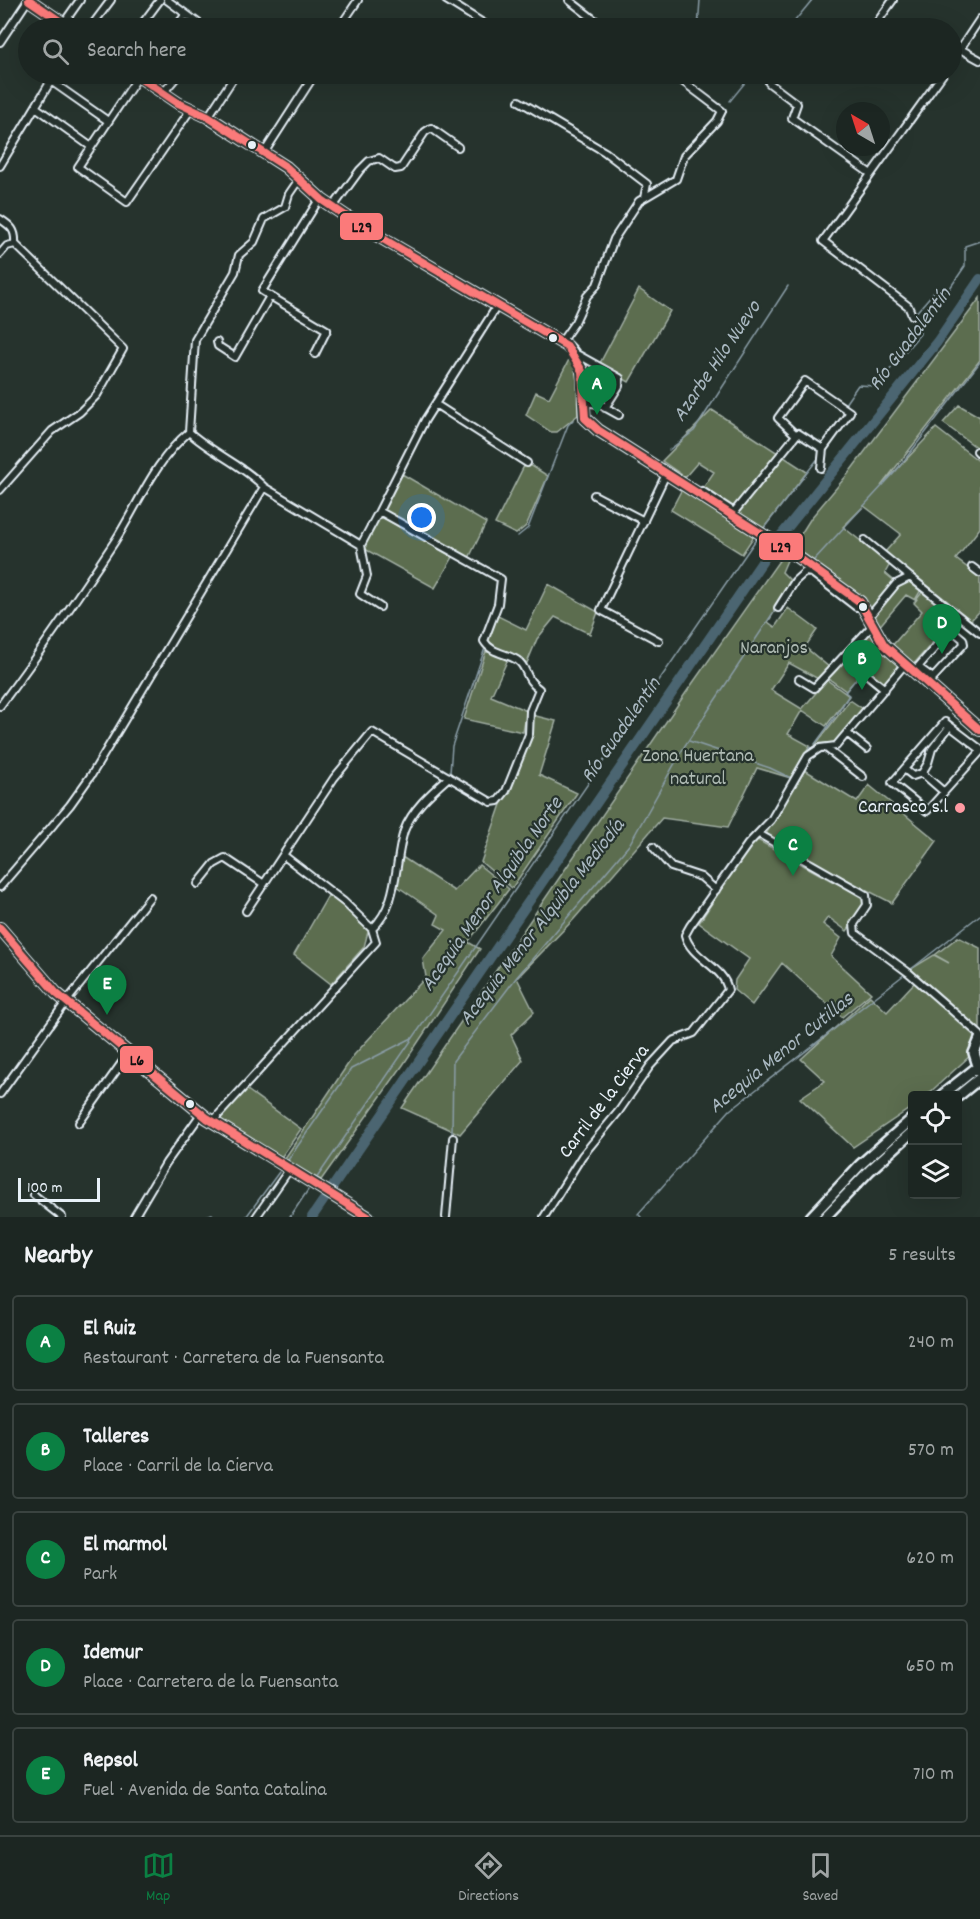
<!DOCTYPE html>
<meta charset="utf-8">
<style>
body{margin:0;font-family:Dekko,sans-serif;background:#29322f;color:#f1f3f6}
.controls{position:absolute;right:18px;bottom:18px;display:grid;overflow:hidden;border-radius:6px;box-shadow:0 6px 24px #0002}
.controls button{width:54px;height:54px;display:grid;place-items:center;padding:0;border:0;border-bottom:2px solid #3a4340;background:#1c2622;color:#f1f3f6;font:30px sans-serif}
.compass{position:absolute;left:836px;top:102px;width:54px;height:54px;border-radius:50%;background:#1c2622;box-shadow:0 6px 24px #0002;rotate:321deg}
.scale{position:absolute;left:18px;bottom:15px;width:82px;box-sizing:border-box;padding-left:6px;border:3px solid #e8f1f8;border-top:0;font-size:16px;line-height:21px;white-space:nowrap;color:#e8f1f8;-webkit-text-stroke:4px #26332d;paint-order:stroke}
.you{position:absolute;left:422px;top:518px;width:21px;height:21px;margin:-15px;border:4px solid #fff;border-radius:50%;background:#1a73e8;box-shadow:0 0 0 9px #1a73e833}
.badge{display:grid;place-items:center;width:39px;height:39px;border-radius:50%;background:#0b8043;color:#fff;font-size:20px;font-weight:700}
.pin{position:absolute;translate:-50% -50px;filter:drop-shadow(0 2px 3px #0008)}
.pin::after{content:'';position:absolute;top:32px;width:21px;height:18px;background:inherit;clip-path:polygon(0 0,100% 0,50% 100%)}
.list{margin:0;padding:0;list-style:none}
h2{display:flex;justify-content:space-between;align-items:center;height:78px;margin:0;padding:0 24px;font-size:26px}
h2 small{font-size:20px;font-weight:400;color:#a0a5a5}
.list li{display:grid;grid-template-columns:39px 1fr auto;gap:18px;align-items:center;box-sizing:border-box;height:96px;margin:0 12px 12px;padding:0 12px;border:2px solid #3a4340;border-radius:6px}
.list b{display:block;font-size:22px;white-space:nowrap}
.list p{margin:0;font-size:20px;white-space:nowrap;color:#a0a5a5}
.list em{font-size:20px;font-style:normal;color:#a0a5a5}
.icon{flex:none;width:33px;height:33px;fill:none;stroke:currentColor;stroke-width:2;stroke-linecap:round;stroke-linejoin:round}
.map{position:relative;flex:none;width:980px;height:1217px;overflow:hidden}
.search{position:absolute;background:#1c2622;box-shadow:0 6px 24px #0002;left:18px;right:18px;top:18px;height:66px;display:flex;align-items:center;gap:15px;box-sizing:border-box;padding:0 21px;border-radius:33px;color:#a0a5a5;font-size:22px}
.sheet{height:618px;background:#1c2622}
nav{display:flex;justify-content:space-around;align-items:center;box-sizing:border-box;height:84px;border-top:2px solid #3a4340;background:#1c2622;font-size:16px;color:#a0a5a5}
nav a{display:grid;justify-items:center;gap:3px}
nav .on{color:#0b8043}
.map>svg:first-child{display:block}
.green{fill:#5c6d50;stroke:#a2afa4;stroke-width:1.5}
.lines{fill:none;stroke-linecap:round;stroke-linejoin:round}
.stream{stroke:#8a9da7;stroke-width:1.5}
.river{stroke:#4c6571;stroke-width:10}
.minor-casing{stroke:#e8f1f8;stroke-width:10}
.secondary-casing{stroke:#e8f1f8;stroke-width:14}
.primary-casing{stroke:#e8f1f8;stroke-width:14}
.minor{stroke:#26332d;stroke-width:6}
.secondary{stroke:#26332d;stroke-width:9}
.primary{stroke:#26332d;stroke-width:9}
.bus-1-casing{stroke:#26332d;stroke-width:12}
.bus-2-casing{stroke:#26332d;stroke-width:12}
.bus-1{stroke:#fb7a7a;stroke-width:8}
.bus-2{stroke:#fb7a7a;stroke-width:8}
.bus-dot{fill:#e8f1f8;stroke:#26332d;stroke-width:2}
.poi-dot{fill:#ff9aa2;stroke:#26332d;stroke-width:2}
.labels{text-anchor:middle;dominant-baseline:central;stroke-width:4.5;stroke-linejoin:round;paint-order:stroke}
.park-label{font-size:20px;fill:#b0bcb5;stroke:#26332d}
.poi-label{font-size:20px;fill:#e8f1f8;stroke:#26332d;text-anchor:end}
.street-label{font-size:20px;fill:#e8f1f8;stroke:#26332d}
.water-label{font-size:21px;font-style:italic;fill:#aab9c2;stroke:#26332d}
.line-badge{stroke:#26332d;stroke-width:2}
.pale-badge-label{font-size:16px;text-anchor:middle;font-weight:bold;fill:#111}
</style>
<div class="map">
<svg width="980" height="1217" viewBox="0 0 980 1217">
<rect width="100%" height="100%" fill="#26332d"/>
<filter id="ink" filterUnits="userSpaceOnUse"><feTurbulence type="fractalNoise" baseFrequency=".0167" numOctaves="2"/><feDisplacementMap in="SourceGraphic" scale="12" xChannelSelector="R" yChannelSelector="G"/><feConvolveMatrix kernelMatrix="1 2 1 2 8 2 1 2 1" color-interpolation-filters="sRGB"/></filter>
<g filter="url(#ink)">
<path class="green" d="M639,289L670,311L629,382L599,365Z
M980,298V360L881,486L936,428L980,462V528L956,559L980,577V611L969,622L885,552L901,534L864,506L843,527L890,564L885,573L897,583L870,612L860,598L792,548L811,518L848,474Z
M572,354L580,377L578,415L557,432H551L526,415L536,392L549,398Z
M959,405L980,417V450L943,423Z
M712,410L807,472L763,529L703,488L714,472L698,462L685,477L662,461Z
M527,463L548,476L526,526L516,534L495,524L523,468Z
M402,474L486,523L469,558L383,510Z
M682,489L754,536L742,554L671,510Z
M380,516L453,557L435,588L363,548Z
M783,555L788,558L782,572L789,579L790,587L768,622L775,627L788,608L815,628L817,630L805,647L830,668L822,681L789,663L771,690L802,709L827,680L849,696L826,726L802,710L788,734L810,746L791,778L757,768L728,827L662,818L574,919L517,978L534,1012L511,1035L523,1060L460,1134L402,1108L685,694Z
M910,580L921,590L915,600L906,595L878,628L872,618L901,583Z
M548,584L598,612L590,634L555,617L537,639L527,663L484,641L494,614L526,630Z
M923,591L955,617L912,666L891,647L922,611L914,603Z
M868,631L897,664L896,670L879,690L860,674L846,691L828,678Z
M486,651L508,659L491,696L527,711L523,732L464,719Z
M850,700L863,709L837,742L816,744Z
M532,715L556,721L539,775L577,793L512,888L481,862Z
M805,770L857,802L869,785L937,841L892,903L764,837Z
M754,838L832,881L866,895L865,907L847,931L828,917L823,924L841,938L831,956L871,993L842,1017L782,963L752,1005L734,990L735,980L749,959L699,923Z
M402,857L454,891L479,865L509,889L468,942L480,949L403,1065L321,1180L283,1161L354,1055L426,977L423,959L446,930L435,924L439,915L397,886Z
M329,894L369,928L364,947L331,984L294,955Z
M958,937L980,948V1029L911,969L934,955L949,963L935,955Z
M915,982L974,1033L971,1055L927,1095L912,1096V1107L853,1147L800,1098L825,1081L801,1059L870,996L887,1012Z
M246,1089L301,1129L280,1159L217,1119Z"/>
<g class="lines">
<path class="stream" d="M698,28L700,0
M789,28L812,0
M693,85L694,74
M730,101L752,74
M847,406L845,404L858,385L876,386L920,334V327L914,315L933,293L948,291L965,266V246L980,241
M669,450L694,431L788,286
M763,529L820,456
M518,536L528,528L568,425L573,420
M814,560L896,471L980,362
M864,669L879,651
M837,714L849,695L845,692L862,672
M689,741L770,768L791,778L794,775
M815,744L835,717
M807,753L811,747
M450,773L452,746L485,648
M910,970L980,915
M452,1134L453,1061L516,978L629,845L684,747L775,610
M288,1160L351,1069L412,1038
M316,1179L757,538
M203,1217L212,1214L215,1217
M246,1217L279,1172
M290,1217L308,1190
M641,1217L638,1214L730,1110L905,974"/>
<path class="river" d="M312,1217L775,543L937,342L980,279"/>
<g class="minor-casing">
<path id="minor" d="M167,0L205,28
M446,0L491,28
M569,0L605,28
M63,24L80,0
M90,28L111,0
M139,28L160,0
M175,28L186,14
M339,28L358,0
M873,28L893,0
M0,42L28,0
M960,49L980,60
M952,61L980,19
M140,74L78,167L127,202L191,109
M51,81L108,121
M769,83L797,104L792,118L871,174
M163,93L179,74
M519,101L605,152L647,184L644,198
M37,108L90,146
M208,117L236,74
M264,153L315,74
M0,166L55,74
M333,207L360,170L369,161L379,158L395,169L401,168L425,132L431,128L458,147
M0,219C11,226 16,230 15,244
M0,254L7,246L15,244L123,349L97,395L80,412L52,431L0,490
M270,296L327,330L315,354
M912,315L908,306L823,241L943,74
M217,342L218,346L235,357L270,296L262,291L320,198
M561,342L575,322L587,296L597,285L614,239L639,201L676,179L684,156L717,121L722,111L673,74
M575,353L620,378L619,386L605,408
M583,402L599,404L619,415
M435,404L527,463
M795,434L778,418L805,381L850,412L823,449
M977,451L980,454
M264,487C243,465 212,453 189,432L195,340L235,272L239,255L254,242L264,219L285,207L289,194L300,178
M699,494L702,491L734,512L798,433L823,449L821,468
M594,495L644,521
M379,511L425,420L497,306
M865,540L910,577
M361,545L367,576L360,594L380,607
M972,567L980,573
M778,608L795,581L805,572L812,573L856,607L862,606
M868,618L896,584L910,577L980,633
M659,641L601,610L667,472
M914,671L918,667L951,629L963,639L964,644L933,678L918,667
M864,672L885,689
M799,679L814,688L872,626
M0,706C40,652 78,597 115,541C138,505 155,460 189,432
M950,726L945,722L892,783L927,811L980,752
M848,734L867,749
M827,749L863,777
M904,769L913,776L922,773
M945,790L944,792L922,773L928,763L932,749L950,726L980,749
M759,834L866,895L867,905L854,924L855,933L909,973L980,1035
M653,847L671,867L701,877L716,890
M198,884L214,864L225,858L264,884
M0,887L70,805L92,774L264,487L361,545L379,511L501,579L498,604L484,641C491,653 505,653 517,660C528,667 524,679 539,689L530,711L529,734L506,791L498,801L491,802L372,732L334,778L283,855
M372,929C399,904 394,863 404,831C412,809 432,792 449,777
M0,1094L66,1002L150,897
M212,1122L376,942L372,929L344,902L283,855L246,911
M79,1123L128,1054
M34,1195L62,1217
M134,1217L166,1163L201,1114
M256,1217L289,1170
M446,1217L453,1138
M544,1217L582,1156L619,1111L650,1066L673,1041L694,1033L728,990C724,966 691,959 685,935L690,926L748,844L771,820L808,756L820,748L836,746L905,664"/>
</g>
<g class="secondary-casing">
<path id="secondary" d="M29,0L70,28
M135,74L178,103L208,117L286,167L322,200L359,225L567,346C590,367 581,390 585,418L598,430L796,556L860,602L884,645L980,730
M0,928L56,993L207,1118L368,1217"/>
</g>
<g class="primary-casing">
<path id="primary" d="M980,1039L974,1053L980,1072
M941,1096L980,1065
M958,1096L980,1078
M811,1217L860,1165L912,1119
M825,1217L870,1170L912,1132"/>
</g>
<use href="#minor" class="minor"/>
<use href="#secondary" class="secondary"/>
<use href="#primary" class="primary"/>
<g class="bus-1-casing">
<path id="bus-1" d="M29,0L70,28
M135,74L178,103L208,117L286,167L322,200L359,225L567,346L582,371L585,418L598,430L796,556L860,602L884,645L980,730"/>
</g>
<g class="bus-2-casing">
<path id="bus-2" d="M0,928L56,993L207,1118L368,1217"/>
</g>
<use href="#bus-1" class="bus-1"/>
<use href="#bus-2" class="bus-2"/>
</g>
</g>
<g class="bus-dot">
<circle cx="252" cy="145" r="5"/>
<circle cx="553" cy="338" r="5"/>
<circle cx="863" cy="607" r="5"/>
<circle cx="190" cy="1104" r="5"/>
</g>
<circle class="poi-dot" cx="960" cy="808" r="6"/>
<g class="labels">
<g class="park-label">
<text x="774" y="649">Naranjos</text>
<text x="698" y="757">Zona Huertana<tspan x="698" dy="23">natural</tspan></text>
</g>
<g class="poi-label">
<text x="948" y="808">Carrasco s.l</text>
</g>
<g class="street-label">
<text transform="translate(605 1102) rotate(-53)">Carril de la Cierva</text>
</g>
<g class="water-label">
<text transform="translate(911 340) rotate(-53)">Río Guadalentín</text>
<text transform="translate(718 362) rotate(-56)">Azarbe Hilo Nuevo</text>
<text transform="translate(622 731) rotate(-55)">Río Guadalentín</text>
<text transform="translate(493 895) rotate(-55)">Acequia Menor Alquibla Norte</text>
<text transform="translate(543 923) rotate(-52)">Acequia Menor Alquibla Mediodía</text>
<text transform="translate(782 1054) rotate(-39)">Acequia Menor Cutillas</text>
</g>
</g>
<g class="line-badge">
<rect x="339" y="212" width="45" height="29" rx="6" fill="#fb7a7a"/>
<rect x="758" y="532" width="46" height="29" rx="6" fill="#fb7a7a"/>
<rect x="119" y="1045" width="35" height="29" rx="6" fill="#fb7a7a"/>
</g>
<g class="pale-badge-label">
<text x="362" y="232">L29</text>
<text x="781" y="552">L29</text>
<text x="137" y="1065">L6</text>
</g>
</svg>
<div class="controls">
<button><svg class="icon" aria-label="locate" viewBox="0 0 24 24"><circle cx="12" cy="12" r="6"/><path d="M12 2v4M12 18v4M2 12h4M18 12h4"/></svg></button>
<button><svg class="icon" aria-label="layers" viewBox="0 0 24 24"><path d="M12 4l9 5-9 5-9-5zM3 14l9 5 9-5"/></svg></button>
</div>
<svg class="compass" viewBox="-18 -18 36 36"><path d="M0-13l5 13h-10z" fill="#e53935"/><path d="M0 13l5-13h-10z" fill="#a0a5a5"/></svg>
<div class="scale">100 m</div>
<div class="you"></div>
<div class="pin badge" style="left:597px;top:415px">A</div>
<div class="pin badge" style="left:862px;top:690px">B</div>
<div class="pin badge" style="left:793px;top:876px">C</div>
<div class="pin badge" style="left:942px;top:654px">D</div>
<div class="pin badge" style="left:107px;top:1015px">E</div>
<div class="search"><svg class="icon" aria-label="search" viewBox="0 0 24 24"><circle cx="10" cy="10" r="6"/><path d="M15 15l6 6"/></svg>Search here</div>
</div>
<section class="sheet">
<h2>Nearby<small>5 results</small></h2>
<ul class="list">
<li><span class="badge">A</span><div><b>El Ruiz</b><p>Restaurant · Carretera de la Fuensanta</p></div><em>240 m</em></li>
<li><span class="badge">B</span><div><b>Talleres</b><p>Place · Carril de la Cierva</p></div><em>570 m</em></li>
<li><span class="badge">C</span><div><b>El marmol</b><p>Park</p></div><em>620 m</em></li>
<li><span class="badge">D</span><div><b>Idemur</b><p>Place · Carretera de la Fuensanta</p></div><em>650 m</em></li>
<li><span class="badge">E</span><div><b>Repsol</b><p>Fuel · Avenida de Santa Catalina</p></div><em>710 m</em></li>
</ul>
</section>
<nav>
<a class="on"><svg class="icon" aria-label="map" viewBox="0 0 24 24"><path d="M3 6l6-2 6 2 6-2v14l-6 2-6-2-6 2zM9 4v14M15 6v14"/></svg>Map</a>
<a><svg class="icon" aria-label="directions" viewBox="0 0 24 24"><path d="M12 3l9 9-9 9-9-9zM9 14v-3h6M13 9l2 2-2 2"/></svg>Directions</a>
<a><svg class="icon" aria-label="saved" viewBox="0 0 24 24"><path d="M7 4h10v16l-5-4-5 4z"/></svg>Saved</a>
</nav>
